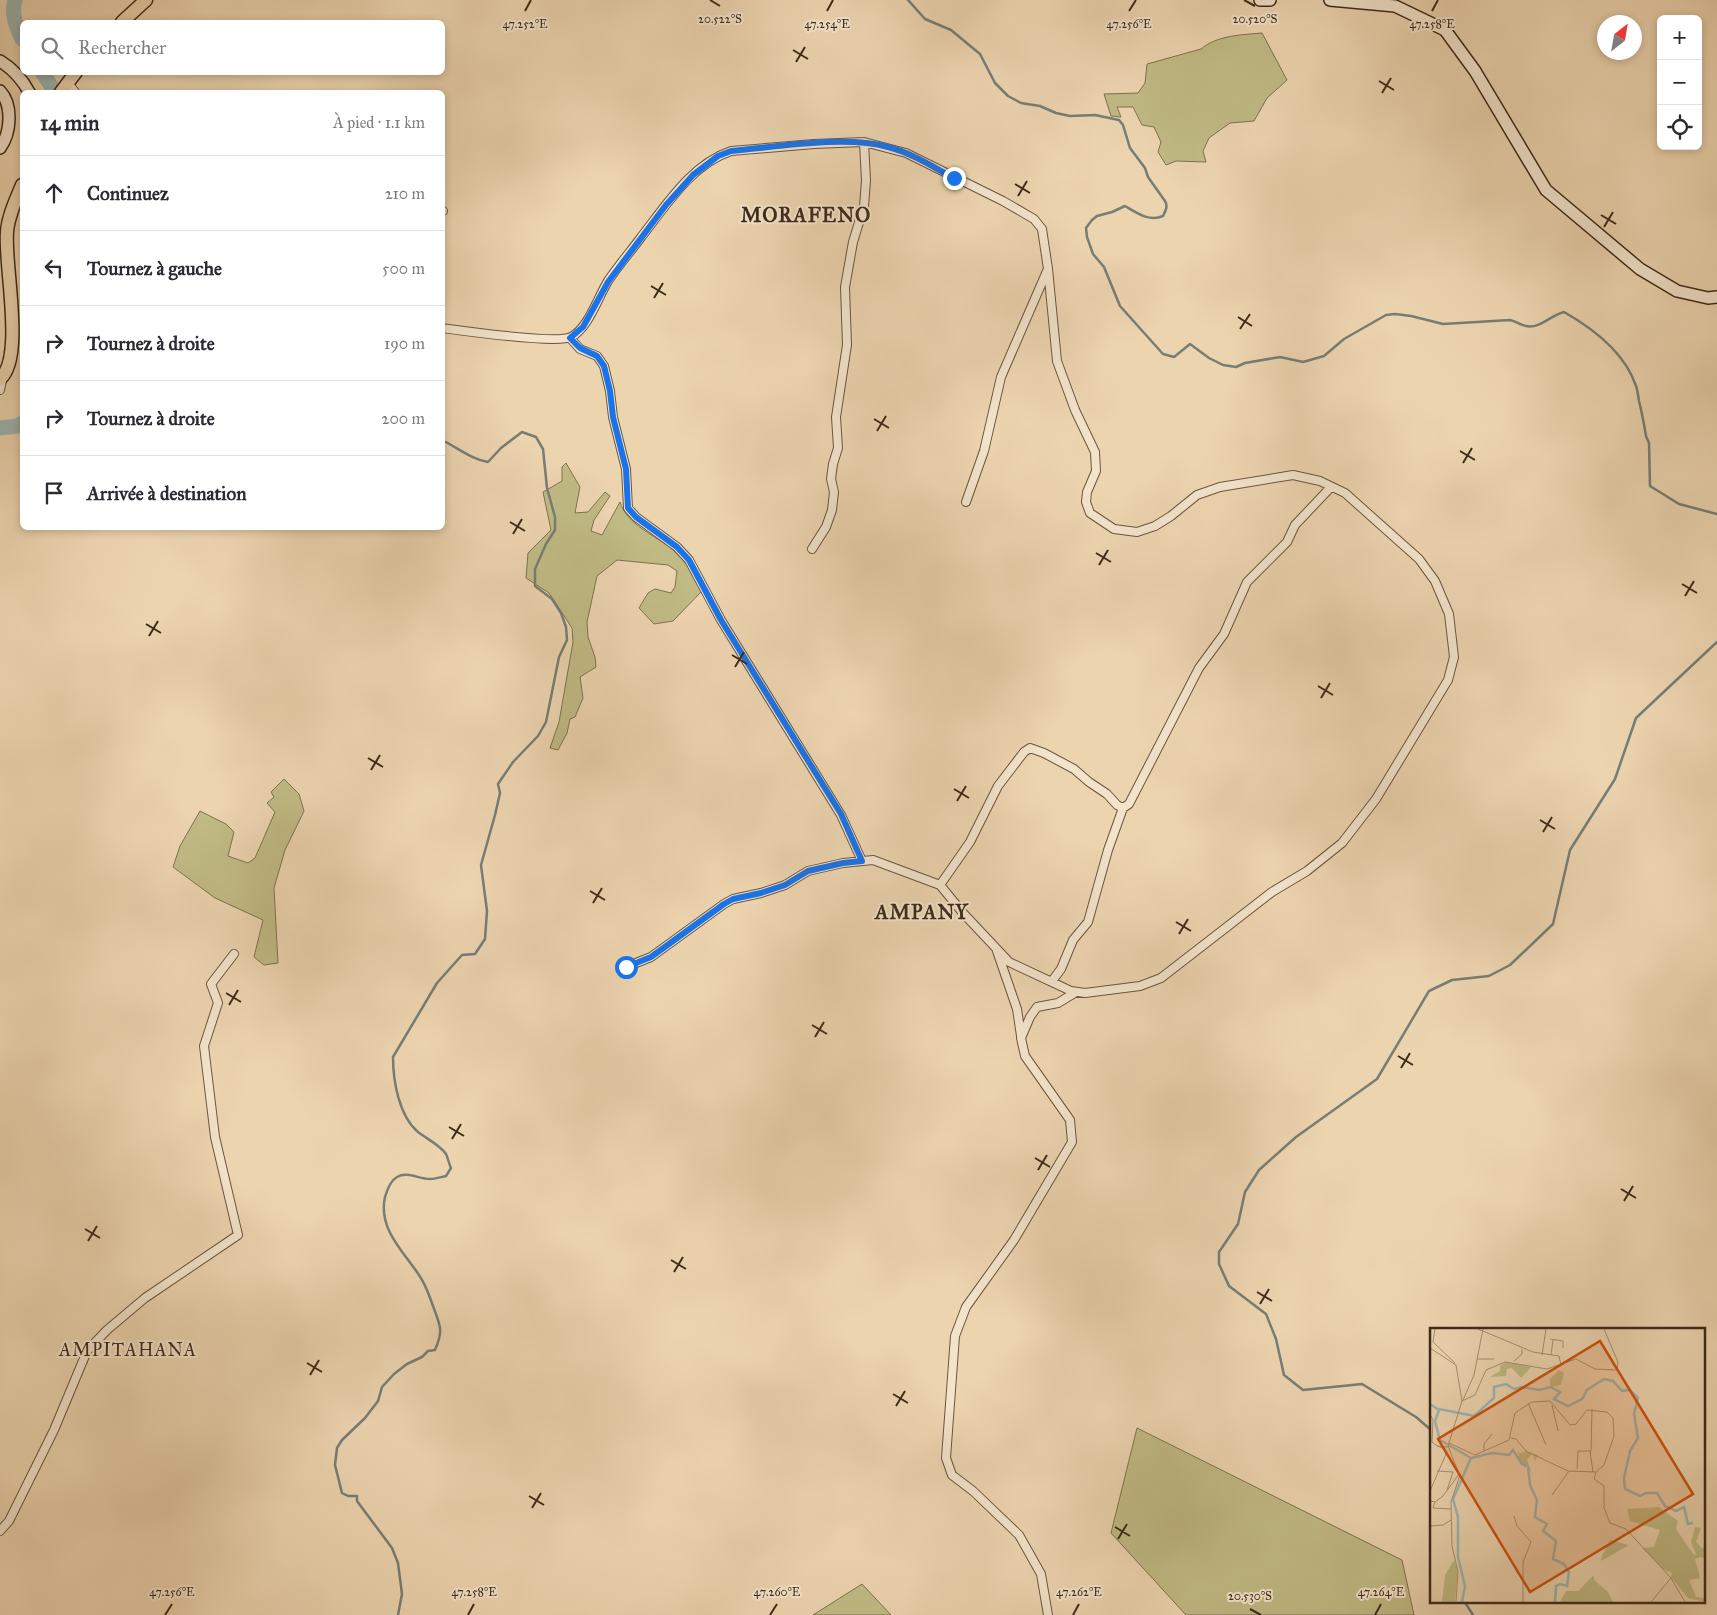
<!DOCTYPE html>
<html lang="fr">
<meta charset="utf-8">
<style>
body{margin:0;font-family:"IM FELL Great Primer",serif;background:#f2f2f3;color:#2b2b33}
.controls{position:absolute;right:15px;top:15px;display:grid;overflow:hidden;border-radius:8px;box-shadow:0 2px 8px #0003}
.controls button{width:45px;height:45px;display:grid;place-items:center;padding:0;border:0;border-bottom:1px solid #e1e1e2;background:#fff;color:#2b2b33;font:25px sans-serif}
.compass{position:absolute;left:1597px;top:15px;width:45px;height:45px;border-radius:50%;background:#fff;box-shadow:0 2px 8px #0003;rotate:31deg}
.stop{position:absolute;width:15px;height:15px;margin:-11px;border:4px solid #1a73e8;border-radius:50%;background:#fff}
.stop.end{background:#1a73e8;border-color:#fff;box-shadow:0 1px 5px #0008}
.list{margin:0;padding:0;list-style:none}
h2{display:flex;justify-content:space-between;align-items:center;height:65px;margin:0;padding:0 20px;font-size:21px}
h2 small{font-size:16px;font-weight:400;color:#7c7c81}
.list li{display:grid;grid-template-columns:32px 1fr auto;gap:15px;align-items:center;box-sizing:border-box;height:75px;padding:0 20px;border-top:1px solid #e1e1e2}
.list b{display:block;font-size:19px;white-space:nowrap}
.list em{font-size:16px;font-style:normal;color:#7c7c81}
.icon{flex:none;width:28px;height:28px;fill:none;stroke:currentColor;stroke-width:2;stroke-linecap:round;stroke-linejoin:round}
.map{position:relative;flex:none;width:1717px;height:1615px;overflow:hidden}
.search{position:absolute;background:#fff;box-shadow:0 2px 8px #0003;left:20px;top:20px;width:425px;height:55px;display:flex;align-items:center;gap:12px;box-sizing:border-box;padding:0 18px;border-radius:8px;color:#7c7c81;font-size:19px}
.panel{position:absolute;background:#fff;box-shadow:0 2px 8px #0003;left:20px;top:90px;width:425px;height:440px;border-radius:8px}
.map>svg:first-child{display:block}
.green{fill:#c0ba85;stroke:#7e7250}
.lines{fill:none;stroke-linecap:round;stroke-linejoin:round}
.stream{stroke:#767e76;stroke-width:2.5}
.river{stroke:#9cb6b4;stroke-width:15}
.street-casing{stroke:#69553f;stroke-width:10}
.secondary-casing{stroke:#3d2b1a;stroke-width:14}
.primary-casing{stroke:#3d2b1a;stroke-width:15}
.street{stroke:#f3e3cb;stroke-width:8}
.secondary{stroke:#f3e3cb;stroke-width:11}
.primary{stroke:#ecd4af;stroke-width:12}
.route{stroke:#1a73e8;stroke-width:6}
.ticks{fill:none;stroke:#3d2b1a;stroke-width:2}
.labels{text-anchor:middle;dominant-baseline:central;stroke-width:4;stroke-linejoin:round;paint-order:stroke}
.quarter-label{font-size:18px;letter-spacing:1px;fill:#3d2b1a;stroke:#f3e3cb}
.district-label{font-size:20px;font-weight:bold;letter-spacing:1px;fill:#3d2b1a;stroke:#f3e3cb}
.inset-river{fill:none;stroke:#9cb6b4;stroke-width:2.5}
.inset-road{fill:none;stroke:#a69073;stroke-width:1}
.view{fill:#ce520e;fill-opacity:0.15;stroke:#ce520e;stroke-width:2.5}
.inset-edge{fill:none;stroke:#3d2b1a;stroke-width:2.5}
.ticks-label{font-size:12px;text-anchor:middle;fill:#3d2b1a;stroke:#f3e3cb;stroke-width:4;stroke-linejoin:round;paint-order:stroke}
</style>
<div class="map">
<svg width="1717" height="1615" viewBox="0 0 1717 1615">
<rect width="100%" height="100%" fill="#ecd4af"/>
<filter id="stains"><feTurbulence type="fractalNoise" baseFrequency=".004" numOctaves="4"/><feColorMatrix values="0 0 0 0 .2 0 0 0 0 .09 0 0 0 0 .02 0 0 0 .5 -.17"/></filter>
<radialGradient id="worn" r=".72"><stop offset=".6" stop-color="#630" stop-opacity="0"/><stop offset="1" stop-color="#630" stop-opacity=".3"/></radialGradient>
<path class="green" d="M1262,33L1287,80L1267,98L1254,121L1230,123L1209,138L1203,151L1206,162L1176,161L1166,165L1158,152L1161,142L1154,127L1142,125L1133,107H1117L1121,117L1111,116L1104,94L1138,93L1145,83L1147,64L1201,49C1218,35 1241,35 1262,33Z
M566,463L580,487L575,513L588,512L605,492L610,496L594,520L591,531L602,535L620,502C627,525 655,535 672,549C685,559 695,577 702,591L673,621L654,624L639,608L648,593L655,589L671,593L675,587L677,571L668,565L617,560L597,576L587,622L588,637L595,657L596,667L580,677L583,698L575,717L570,719L567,733L558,750L550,748L559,722L573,642L572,628L549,593L526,578L528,553L551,530L543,492L562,481V467Z
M284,779L299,794L304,811L285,850L274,888L278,963L264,965L254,957L263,920L215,898L173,867L180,846L200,811L226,824L234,832L228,856L248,863L255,858L275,812L267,803L274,797L271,792Z
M1137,1428L1402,1560L1414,1615H1186L1111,1533Z
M862,1584L891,1615H813Z"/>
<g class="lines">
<path class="stream" d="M908,0L925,19L951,30L980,54L995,83L1008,96L1021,103L1040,106L1056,113L1070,116L1095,115L1119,120L1123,125L1130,148L1145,168L1148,177L1165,201C1168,206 1166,210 1163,216C1149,222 1137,213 1125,206L1112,212L1097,216L1092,220L1086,228L1087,237L1093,254L1104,267L1120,306L1163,354L1174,357L1190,344L1209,358L1223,365L1236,367L1245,363L1280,357L1303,362L1324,356L1344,339L1386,315L1395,314L1411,316L1443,324L1510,320C1515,321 1520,325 1526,326C1540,329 1551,315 1564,312C1594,329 1625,353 1636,386C1638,391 1638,396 1639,401C1642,413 1644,424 1646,436L1649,443L1650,486L1679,504L1717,514
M1431,1430L1416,1417L1362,1384L1303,1390L1284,1375L1276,1339L1266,1314L1229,1286L1219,1264V1252L1238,1224L1245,1192L1259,1170L1296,1137L1377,1079L1429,991L1452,980L1489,976L1510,965L1553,924L1570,850L1615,779L1636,718L1717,642
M1464,1601L1473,1615
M398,1615L402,1594L398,1563L392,1548L357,1501V1496H348L342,1493L335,1465L337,1448L342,1440L365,1418L378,1401L382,1387L394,1374L407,1364L422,1357L428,1351L435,1350C444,1329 440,1326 433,1306C429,1295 426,1285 419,1275C403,1251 378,1229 385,1197C387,1190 390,1181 397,1177C407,1171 419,1179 430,1179C435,1179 441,1177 446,1176L451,1168C449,1164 448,1158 446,1154C440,1145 427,1139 418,1132C399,1116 393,1081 393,1057L437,983L462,955L475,954L485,939L487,911L481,865L495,815L500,793L498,784L513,762L538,736L546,722L559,657L567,640L566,627L561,613L552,599L535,586V569L546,544L555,530V517L547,488L543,449L536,437L522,432L501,448L488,462C471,459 458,448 442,440"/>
<path class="river" d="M15,0C11,15 16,26 22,39
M42,72L55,92
M0,428L18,426L22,423"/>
<g class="street-casing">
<path id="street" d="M68,83L75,92
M442,211H443
M442,328C464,331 556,344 571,337C588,329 598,297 608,281C618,266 631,251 642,236C667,204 692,164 731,151L814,144L864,142L906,153L1003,201L1034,219L1042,229L1048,269L1057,361L1075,410L1095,452L1096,471L1087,492L1086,502L1090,513L1114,529L1137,532L1155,526L1171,516L1197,495L1220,487L1293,475L1320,481L1345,493L1419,559L1435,581L1449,614L1454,657L1448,680L1376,799L1342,843L1307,871L1272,892L1161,978L1140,986L1085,993L1071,991L1009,962L963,913L940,885L873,860L843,863L808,871L785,885L761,893L733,899L724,904L651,957L626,967
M570,338L580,349L597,356L604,366L610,391L613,417L626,469L628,508L636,517L677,547L689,560L721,620L841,815L862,861
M0,390L3,376
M966,502L984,451L1001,377L1047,271
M812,549L826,527L832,510L834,492L831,479L833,464L838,448L836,417L847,345L845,287L853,242L864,206L866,181L864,142
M940,885L970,842L998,786L1024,752L1030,748L1044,753L1074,769L1089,782L1107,794L1117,805L1123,808L1129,804L1199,668L1224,634L1247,582L1287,542L1295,525L1331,487
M997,951L1017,1009L1021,1036
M1052,981L1061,969L1073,940L1088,922L1108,850L1123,808
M0,1531L9,1521L54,1430L87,1351L107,1330L145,1298L238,1235L215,1137L204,1046L218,1003L211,984L234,954
M1048,1615L1041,1574L1019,1535L973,1491L952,1475L946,1458L955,1336L966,1307L1014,1240L1072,1142L1070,1120L1025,1056L1021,1038L1030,1017L1037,1007L1058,1003L1076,992"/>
</g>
<g class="secondary-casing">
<path id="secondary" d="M1260,0H1270
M1330,0L1395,6L1445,30L1475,71L1546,190L1640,269L1677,291L1708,298L1717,297
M0,61C13,69 22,79 29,92
M0,91C13,105 11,133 0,148"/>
</g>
<g class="primary-casing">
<path id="primary" d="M122,22L146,0
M61,92L76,72
M0,379C25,358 4,265 7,232C8,216 16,200 22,185"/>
</g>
<use href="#street" class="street"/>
<use href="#secondary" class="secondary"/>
<use href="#primary" class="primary"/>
</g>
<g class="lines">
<path class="route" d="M626,967L651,957L724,904L733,899L761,893L785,885L808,871L843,863L862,861L841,814L721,620L689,560L677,547L636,517L628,508L626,469L613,417L610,391L604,366L597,356L580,348L570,338L583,327L608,282L666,205L693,175L718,156L731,151C777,147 845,135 888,147C912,153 933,167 954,178"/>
</g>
<path class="ticks" d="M710,0L720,6M1244,0L1255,6M525,11L531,0M827,11L833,0M1129,11L1136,0M1432,11L1438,0M793,50L808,59M796,62L805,47M1379,81L1394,90M1382,93L1391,78M1015,184L1030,193M1018,196L1027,181M1601,215L1616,224M1604,227L1613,212M651,286L666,295M654,298L663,283M1238,317L1252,326M1240,329L1250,314M874,419L889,428M877,431L886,416M1460,451L1475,460M1463,463L1472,448M510,522L525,531M513,534L522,519M1096,553L1111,562M1099,565L1108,550M1682,584L1697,593M1685,596L1694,581M146,624L161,633M149,636L158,621M732,655L747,664M735,667L744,652M1318,686L1333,695M1321,698L1330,683M368,758L383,767M371,770L380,755M954,789L969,798M957,801L966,786M1540,820L1555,829M1543,832L1552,817M590,891L605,900M593,903L602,888M1176,922L1191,931M1179,934L1188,919M226,993L241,1002M229,1005L238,990M812,1025L827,1034M815,1037L824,1022M1398,1056L1413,1065M1401,1068L1410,1053M449,1127L464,1136M452,1139L461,1124M1035,1158L1050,1167M1038,1170L1047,1155M1621,1189L1636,1198M1624,1201L1633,1186M85,1229L100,1238M88,1241L97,1226M671,1260L686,1269M674,1272L683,1257M1257,1292L1272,1301M1260,1304L1269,1289M307,1363L322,1372M310,1375L319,1360M893,1394L908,1403M896,1406L905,1391M529,1496L544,1505M532,1508L541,1493M1115,1527L1130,1536M1118,1539L1127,1524M1250,1609L1261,1615M165,1615L172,1604M468,1615L474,1604M770,1615L777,1604M1073,1615L1079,1604M1375,1615L1381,1604"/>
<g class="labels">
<g class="quarter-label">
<text x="128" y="1350">AMPITAHANA</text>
</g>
<g class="district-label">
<text x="806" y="215">MORAFENO</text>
<text x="922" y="912">AMPANY</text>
</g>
</g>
<g transform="translate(1430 1328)">
<rect width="275" height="275" fill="#ecd4af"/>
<path d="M76,34L101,39L91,50L82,40L77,41L76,48L60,49L70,43V38ZM129,42L134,45L131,57L120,59V51ZM88,122L91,126L94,123V127L95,123L108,127L105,133L103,126L97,131L103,150L98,138L90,136ZM229,179L248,193L246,201L264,227L266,226L261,214L265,199L271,200L266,214L272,220L275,219V231L271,229L265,231L270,250L259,252L266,269L275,270V274L258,270L241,249L242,245L233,241L212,220L224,219L230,202L200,193L197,181ZM180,212L199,217L171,233L172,228ZM24,232L28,242L25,274H12L15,247ZM164,247V252L178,264L183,274H130L136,263H148Z" fill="#c0ba85"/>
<path class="inset-river" d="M0,76L9,82L5,93L10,112L41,130L23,171L28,189V229L35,258L32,274M9,81L44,88L64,70V59L76,56L84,61L92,59L109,62L121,59L130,64L124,71L138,78L152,71L157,62L174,51L183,53L192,63L200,62L208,70L204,86L208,110L200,123L194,150L195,161L210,168L216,165H227L235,178L246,183L254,179L258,196L263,195M41,130L62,125L79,127L83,122L92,136L98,139L100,157L107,172L105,189L117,196L113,203L126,213L123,231L134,236L139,244L137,258L130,256L126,258L125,274"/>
<path class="inset-road" d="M5,1L3,14L25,35M48,1L103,24L129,28L131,37M120,11L133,13V20M0,20L26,37L32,73L18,118L29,146L13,168L5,174L0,173M112,27L116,1M121,27L123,12M47,31H64M84,33L92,26V21M33,72L44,47L53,1M32,73L45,67L56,42L75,34L117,41L146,31L165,41L187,42L188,34L174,1M98,75L116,117M122,77L128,103M0,86L3,92L2,114L7,118M81,110L86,111L96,123L138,143M19,115L45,127L79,112L85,85L102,74L120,73L140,97L146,96L157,82L177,84L183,90L184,108L174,137L166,144L139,143L122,167M54,123V116L62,106M160,123L163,144M147,141L148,123H161L162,81M7,143L23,144L17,162M166,144L164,151L174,158V180L180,195L196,201L241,250L255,274M0,163L16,126L13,120L7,118L18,119M5,174L3,180L21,181M84,188L87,198L101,214L93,234V274M0,198L13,197L21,192M26,274L28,244L22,218L21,174L30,147M221,274L241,250"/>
<path class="view" d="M170,13L263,166L100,264L8,111Z"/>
<rect width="275" height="275" class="inset-edge"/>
</g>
<g class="ticks-label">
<text x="720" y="23">20.522°S</text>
<text x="1255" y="23">20.520°S</text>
<text x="827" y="28">47.254°E</text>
<text x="1129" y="28">47.256°E</text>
<text x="525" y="28">47.252°E</text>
<text x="1432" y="28">47.258°E</text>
<text x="172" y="1596">47.256°E</text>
<text x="474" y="1596">47.258°E</text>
<text x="777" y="1596">47.260°E</text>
<text x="1079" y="1596">47.262°E</text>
<text x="1381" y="1596">47.264°E</text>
<text x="1250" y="1600">20.530°S</text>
</g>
<rect width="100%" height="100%" filter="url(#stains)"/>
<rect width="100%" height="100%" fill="url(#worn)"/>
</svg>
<div class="controls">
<button>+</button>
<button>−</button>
<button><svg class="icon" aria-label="locate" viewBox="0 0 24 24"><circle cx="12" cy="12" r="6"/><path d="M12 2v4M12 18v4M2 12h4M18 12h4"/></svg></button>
</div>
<svg class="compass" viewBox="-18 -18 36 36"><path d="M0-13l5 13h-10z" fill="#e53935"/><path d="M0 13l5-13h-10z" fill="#7c7c81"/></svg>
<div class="stop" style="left:626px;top:967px"></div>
<div class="stop end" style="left:954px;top:178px"></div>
<div class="search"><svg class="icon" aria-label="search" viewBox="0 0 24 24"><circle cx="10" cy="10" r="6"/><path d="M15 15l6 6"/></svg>Rechercher</div>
<section class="panel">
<h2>14 min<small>À pied · 1.1 km</small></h2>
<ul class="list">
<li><svg class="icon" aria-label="ahead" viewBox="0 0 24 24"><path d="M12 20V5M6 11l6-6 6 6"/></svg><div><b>Continuez</b></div><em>210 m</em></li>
<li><svg class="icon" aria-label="left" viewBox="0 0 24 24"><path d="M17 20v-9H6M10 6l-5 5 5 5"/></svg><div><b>Tournez à gauche</b></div><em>500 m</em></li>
<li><svg class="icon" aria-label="right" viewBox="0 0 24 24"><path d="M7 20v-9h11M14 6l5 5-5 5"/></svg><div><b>Tournez à droite</b></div><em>190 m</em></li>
<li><svg class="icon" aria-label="right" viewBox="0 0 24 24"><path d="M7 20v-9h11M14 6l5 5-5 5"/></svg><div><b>Tournez à droite</b></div><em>200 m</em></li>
<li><svg class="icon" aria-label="arrive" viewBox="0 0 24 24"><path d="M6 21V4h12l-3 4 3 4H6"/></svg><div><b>Arrivée à destination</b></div></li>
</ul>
</section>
</div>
